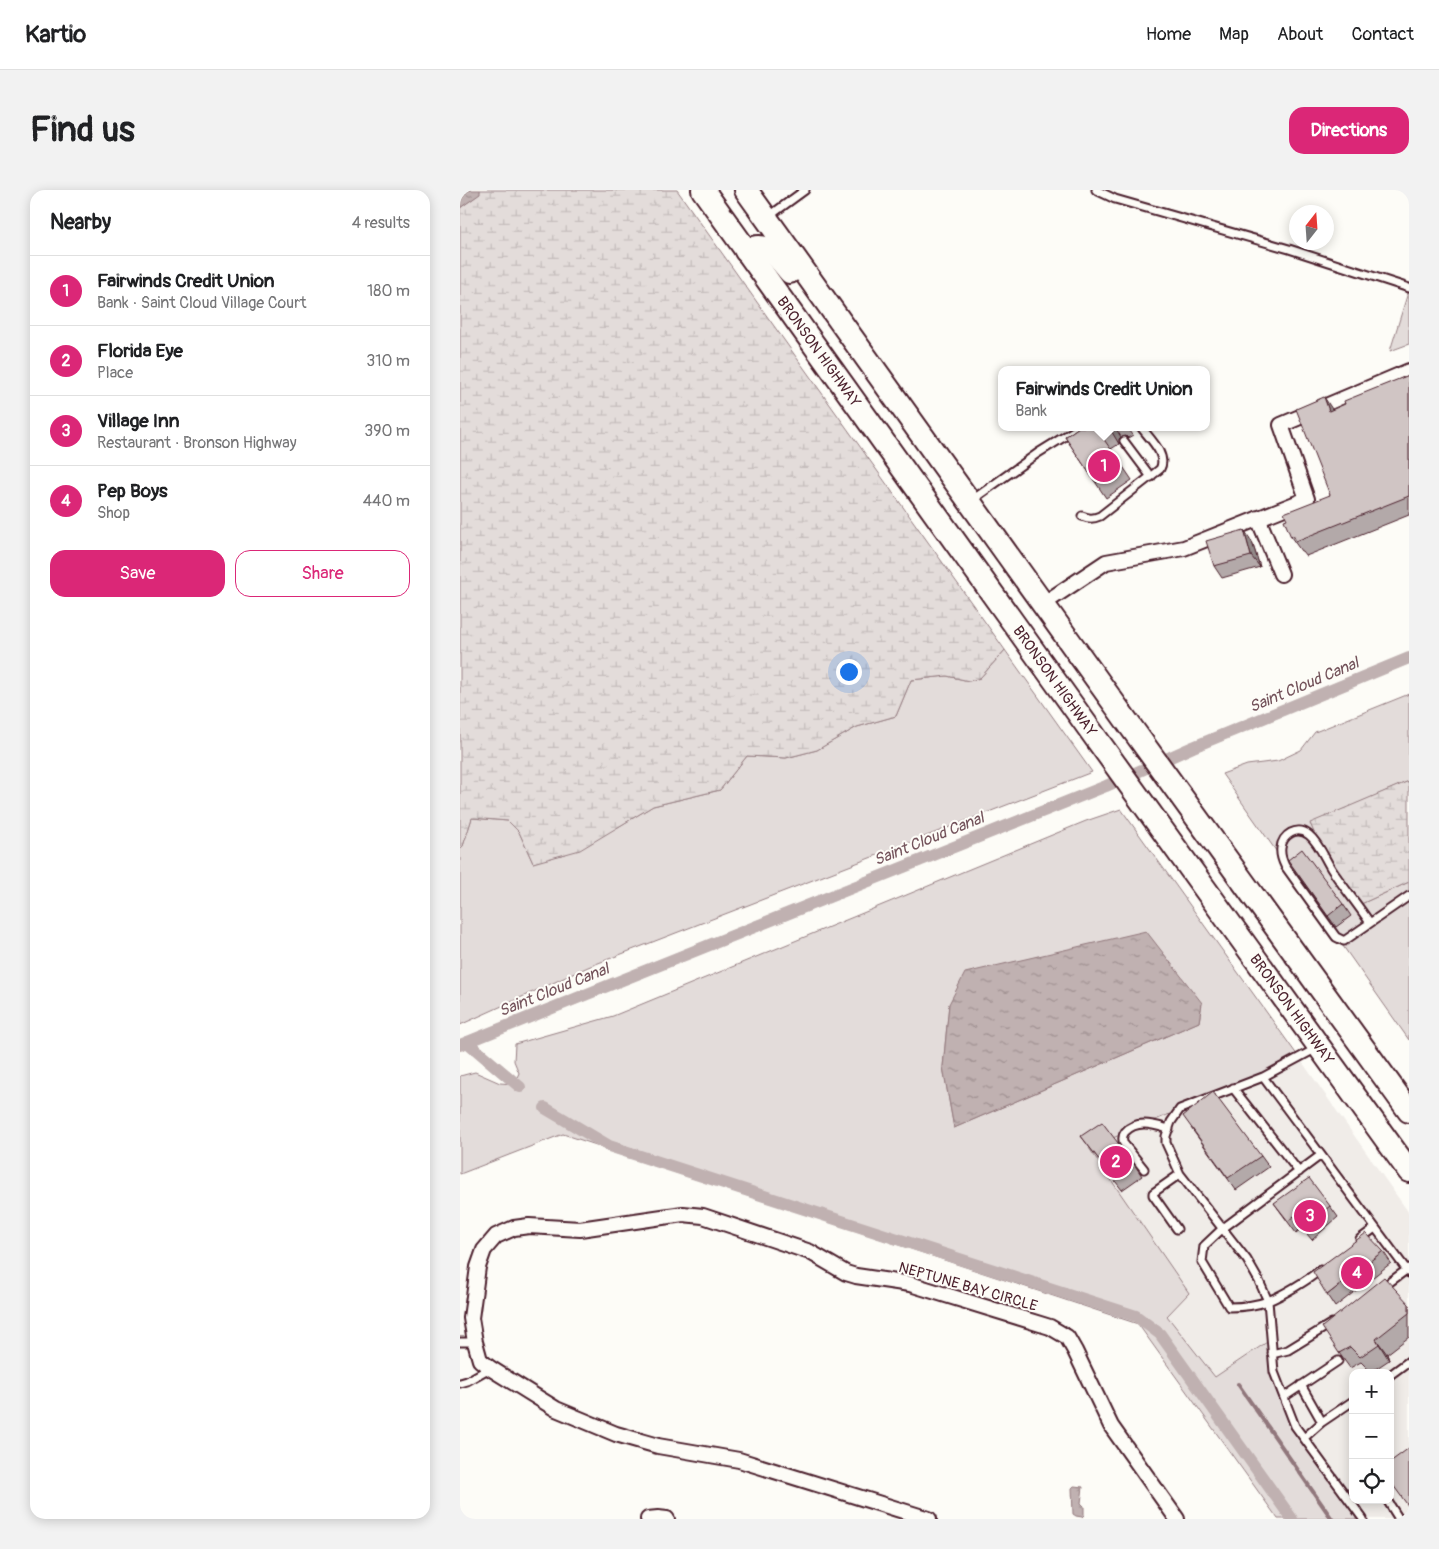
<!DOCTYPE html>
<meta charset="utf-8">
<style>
body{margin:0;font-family:Pangolin,sans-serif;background:#f2f2f2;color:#202124}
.controls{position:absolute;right:15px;bottom:15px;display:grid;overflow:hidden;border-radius:10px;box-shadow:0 2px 12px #0003}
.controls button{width:45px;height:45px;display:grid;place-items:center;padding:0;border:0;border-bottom:1px solid #e0e0e0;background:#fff;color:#202124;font:25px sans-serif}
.compass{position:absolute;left:829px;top:15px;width:45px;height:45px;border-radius:50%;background:#fff;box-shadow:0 2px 12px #0003;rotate:17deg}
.you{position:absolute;left:388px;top:481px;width:18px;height:18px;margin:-12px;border:4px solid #fff;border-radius:50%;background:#1a73e8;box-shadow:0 0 0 8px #1a73e833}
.badge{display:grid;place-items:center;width:32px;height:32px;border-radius:50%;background:#db2777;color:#fff;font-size:16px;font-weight:700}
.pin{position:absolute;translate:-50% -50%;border:2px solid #fff;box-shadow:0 1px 5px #0006}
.popup{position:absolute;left:538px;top:176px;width:212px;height:65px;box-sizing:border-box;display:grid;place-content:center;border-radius:10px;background:#fff;filter:drop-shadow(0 1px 4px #0005);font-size:16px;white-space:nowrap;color:#757577}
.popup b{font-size:19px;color:#202124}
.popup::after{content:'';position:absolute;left:50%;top:100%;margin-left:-10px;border:10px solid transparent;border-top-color:#fff}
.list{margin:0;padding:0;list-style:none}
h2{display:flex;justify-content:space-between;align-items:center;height:65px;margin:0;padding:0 20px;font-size:21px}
h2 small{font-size:16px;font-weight:400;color:#757577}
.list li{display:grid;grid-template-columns:32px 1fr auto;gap:15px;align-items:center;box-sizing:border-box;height:70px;padding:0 20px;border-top:1px solid #e0e0e0}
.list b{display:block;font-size:19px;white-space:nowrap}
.list p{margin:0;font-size:16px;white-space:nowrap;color:#757577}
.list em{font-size:16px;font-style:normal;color:#757577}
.actions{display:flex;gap:10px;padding:15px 20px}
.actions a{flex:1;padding:11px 0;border:1px solid #db2777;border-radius:15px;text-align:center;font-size:18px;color:#db2777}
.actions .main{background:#db2777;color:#fff}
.icon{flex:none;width:28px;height:28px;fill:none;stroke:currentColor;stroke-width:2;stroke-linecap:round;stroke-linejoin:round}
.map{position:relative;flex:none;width:949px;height:1329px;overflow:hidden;border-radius:15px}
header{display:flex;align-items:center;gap:30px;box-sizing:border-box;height:70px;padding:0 25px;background:#fff;border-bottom:1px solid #e0e0e0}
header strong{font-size:24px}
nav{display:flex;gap:28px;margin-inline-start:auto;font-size:18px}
.intro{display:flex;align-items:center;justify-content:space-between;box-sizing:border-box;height:120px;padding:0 30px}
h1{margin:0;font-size:35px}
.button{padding:12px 22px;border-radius:15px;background:#db2777;color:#fff;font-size:18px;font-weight:700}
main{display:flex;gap:30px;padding:0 30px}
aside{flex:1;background:#fff;border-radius:15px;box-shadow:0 2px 12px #0003}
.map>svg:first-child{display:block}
.built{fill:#f0ece8;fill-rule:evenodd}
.green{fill:#e3dcda;stroke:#967e82;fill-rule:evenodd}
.wetland{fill:url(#wetland-marsh);stroke:#967e82}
.water{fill:url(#water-ripples);stroke:#91777b}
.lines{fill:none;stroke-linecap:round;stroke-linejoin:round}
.stream{stroke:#91777b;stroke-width:4}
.canal{stroke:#c0b1b1;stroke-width:12}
.service-casing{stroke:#4a1f2b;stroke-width:11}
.minor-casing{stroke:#4a1f2b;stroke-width:18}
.trunk-casing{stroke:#4a1f2b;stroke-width:26}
.service{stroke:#fdfcf7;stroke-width:7}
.minor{stroke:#fdfcf7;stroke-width:14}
.trunk{stroke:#fdfcf7;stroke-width:22}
.wall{fill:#b3a9a9;stroke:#4a1f2b}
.shaded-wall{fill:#928a89;stroke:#4a1f2b}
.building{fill:#d0c5c4;stroke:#4a1f2b}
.labels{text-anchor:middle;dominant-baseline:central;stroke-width:4;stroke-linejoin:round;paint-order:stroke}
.street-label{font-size:15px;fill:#4a1f2b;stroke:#fdfcf7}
.water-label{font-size:16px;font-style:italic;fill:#73525a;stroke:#fdfcf7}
</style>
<header>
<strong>Kartio</strong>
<nav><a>Home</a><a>Map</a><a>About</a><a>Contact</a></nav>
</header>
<div class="intro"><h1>Find us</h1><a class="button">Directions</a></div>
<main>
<aside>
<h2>Nearby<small>4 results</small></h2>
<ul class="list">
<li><span class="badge">1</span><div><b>Fairwinds Credit Union</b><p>Bank · Saint Cloud Village Court</p></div><em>180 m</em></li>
<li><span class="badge">2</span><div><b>Florida Eye</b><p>Place</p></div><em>310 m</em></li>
<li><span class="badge">3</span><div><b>Village Inn</b><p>Restaurant · Bronson Highway</p></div><em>390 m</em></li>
<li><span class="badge">4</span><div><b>Pep Boys</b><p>Shop</p></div><em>440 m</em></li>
</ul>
<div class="actions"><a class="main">Save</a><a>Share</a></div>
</aside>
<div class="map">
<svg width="949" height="1329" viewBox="0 0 949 1329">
<defs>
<pattern id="wetland-marsh" width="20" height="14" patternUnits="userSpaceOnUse" patternTransform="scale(1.25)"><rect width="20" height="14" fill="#e3dcda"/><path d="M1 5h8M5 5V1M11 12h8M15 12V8" fill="none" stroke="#c4bcbb"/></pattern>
<pattern id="water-ripples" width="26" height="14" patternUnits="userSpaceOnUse" patternTransform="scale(1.25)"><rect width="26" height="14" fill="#c0b1b1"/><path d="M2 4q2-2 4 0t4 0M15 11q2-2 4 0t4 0" fill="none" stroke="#9e8f90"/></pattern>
</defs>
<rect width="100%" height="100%" fill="#fdfcf7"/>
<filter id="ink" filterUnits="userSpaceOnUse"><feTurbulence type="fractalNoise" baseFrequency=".02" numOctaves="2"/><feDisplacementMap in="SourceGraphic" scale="10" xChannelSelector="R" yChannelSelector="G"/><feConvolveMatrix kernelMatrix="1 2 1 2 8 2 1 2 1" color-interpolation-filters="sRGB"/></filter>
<g filter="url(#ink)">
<path class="built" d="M840,869L949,1023V1329H906L820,1211L813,1148L755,1187L707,1126L728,1103L629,958ZM893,1183H930V1310H893Z"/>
<path class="green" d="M949,99V154L930,161Z
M545,460L632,582L128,777L0,835V659L3,656L12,628L48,631L59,642L73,673L158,637L193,616L260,600L287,566L326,568L357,560L397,537L436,526L451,490L487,486L509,491L520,488Z
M949,504V591L850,634L901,714L949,692V850L762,584L787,575L818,571L841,560L855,542Z
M661,619L840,869L629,958L729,1103L707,1126L755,1187L813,1148L820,1211L906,1329H818L678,1134L103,944L0,984V886L15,882L40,893L54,894L59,883L54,871L55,854L153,826L626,631ZM742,813L739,832L494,938L483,877L489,814Z"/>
<path class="wetland" d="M20,0H217L545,460L520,488L509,491L487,486L451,490L436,526L397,537L357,560L326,568L287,566L260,600L193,616L120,660L73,673L59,642L48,631L12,628L3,656L0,659V18L19,4Z
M949,591V692L901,714L863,664L850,633Z"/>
<path class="water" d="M0,0H20V4L0,18Z
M686,741L742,813L739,832L494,938L483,877L489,814L505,783Z
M614,1296L623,1297L621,1313L624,1316V1325L622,1327L616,1326L613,1324L612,1298Z"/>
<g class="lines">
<path class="stream" d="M778,1194L872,1329"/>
<path class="canal" d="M7,852L60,897
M0,855L646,596L733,557L949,468
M85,918L149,956L676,1126L700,1144L832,1329"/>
<g class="service-casing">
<path id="service" d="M636,0L655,9L829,59L949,98
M308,27L345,0
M664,251L691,287
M512,310L578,263L620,237
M622,326C629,329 633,329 640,326L700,279C708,265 689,248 681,237
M910,733C898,715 884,698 872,680C865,669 859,653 849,645C837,635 822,645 821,658C820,665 822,670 825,676L876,747L884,751L949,706
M857,858L803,887L949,1083
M803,887L720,919L711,932L706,946V953L720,984L787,1070L799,1091L808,1111L814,1182L835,1236L903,1329
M773,898L839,982
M684,979L664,954C662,949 662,946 665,942C677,929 694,935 709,939
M717,1039L693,1005V1003L720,984
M900,1049L915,1038
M860,1080C848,1090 823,1105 808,1111C797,1115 781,1117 769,1117L742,1072L744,1056L762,1039L861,965
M923,1097L949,1078
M0,1152H15
M812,1164L828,1160L872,1133
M930,1185L949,1171
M0,1193L7,1191L30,1178
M841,1195L862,1232
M824,1207L878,1171
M844,1248L862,1232L893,1211
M927,1310L939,1329"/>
</g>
<g class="minor-casing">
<path id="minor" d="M798,328L821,384
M583,414L646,372L724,358L847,309L821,235L949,181
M188,1329L198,1328L207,1329
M469,1329L279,1270L198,1256L156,1244L96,1219L30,1178L20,1170L15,1152L11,1128L18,1077L24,1060L36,1046L54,1038L69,1036L120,1039L223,1024L243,1026L350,1062L386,1083L396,1086L450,1094L590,1137L607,1147L615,1161L651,1236L717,1329"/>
</g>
<g class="trunk-casing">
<g id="trunk">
<path id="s1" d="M243,0L638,551L949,981"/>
<path d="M286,0L671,537L949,921"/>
<path d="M286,61C308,49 317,67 330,82"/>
</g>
</g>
<use href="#service" class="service"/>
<use href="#minor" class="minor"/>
<use href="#trunk" class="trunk"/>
</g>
<path class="wall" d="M949,185V325L846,366L842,361H841L831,347L870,305L872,219Z
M619,237H667L673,245L668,248L666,246L661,247L659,249V254L651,259L672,290L646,308L605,247Z
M784,340L792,352L800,377L762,388L754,376Z
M828,670L883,714L891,726L876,737Z
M731,938L801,966L809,977L776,1000Z
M621,946L674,974L682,986L662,1000Z
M814,1013L870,1016L878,1027L852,1050L842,1038L836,1043Z
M923,1061L931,1073L875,1117L867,1105Z
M949,1114V1147L927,1164L929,1170L911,1182L901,1172L890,1178L879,1163Z"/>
<path class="shaded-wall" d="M864,207L874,222L869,221Z
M649,237H655L661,247L659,249V254Z
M784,340L792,352L800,377L791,366Z
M916,1149L927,1164L929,1170L919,1154Z"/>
<path class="building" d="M949,185V306L836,351L833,345L831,347L824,330L827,329L824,323L870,305L836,219L864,207L869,221L885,214L884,211Z
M619,237H649V238L640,244L662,275L636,293L605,247Z
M784,340L791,366L754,376L746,351Z
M842,659L883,714L868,726L828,670Z
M753,902L801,966L768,988L723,926Z
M642,932L674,974L653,988L621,946Z
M849,988L870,1016L843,1038L834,1026L828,1031L814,1013Z
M906,1043L923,1061L867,1105L853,1082Z
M924,1087L949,1114V1123L916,1149L919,1154L900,1167L890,1157L879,1163L862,1137Z
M949,1258V1317L930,1291V1272Z"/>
</g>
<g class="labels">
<g class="street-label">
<text stroke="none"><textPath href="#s1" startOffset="199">BRONSON HIGHWAY</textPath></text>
<text stroke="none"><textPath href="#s1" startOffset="604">BRONSON HIGHWAY</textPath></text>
<text stroke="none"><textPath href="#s1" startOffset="1009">BRONSON HIGHWAY</textPath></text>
<text transform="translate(508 1097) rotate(16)">NEPTUNE BAY CIRCLE</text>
</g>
<g class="water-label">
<text transform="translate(844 495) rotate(-23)">Saint Cloud Canal</text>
<text transform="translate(469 649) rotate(-22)">Saint Cloud Canal</text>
<text transform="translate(94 800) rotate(-22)">Saint Cloud Canal</text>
</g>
</g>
</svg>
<div class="controls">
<button>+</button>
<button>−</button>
<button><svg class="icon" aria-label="locate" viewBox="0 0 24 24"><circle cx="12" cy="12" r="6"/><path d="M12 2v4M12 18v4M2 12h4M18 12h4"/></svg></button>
</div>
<svg class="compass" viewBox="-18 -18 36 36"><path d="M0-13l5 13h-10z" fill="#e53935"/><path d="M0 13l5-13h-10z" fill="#757577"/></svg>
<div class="you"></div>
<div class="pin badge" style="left:644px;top:276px">1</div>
<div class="popup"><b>Fairwinds Credit Union</b>Bank</div>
<div class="pin badge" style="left:656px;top:972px">2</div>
<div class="pin badge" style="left:850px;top:1026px">3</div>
<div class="pin badge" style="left:897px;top:1083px">4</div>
</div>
</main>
